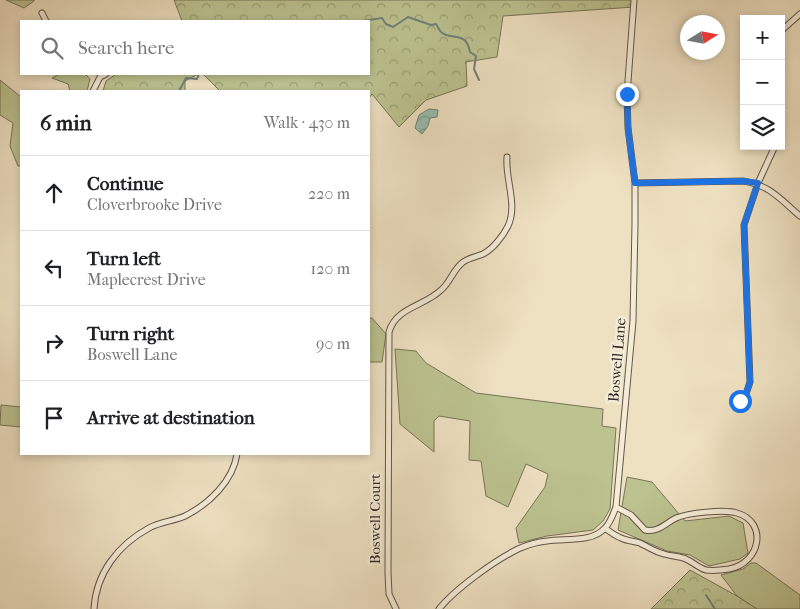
<!DOCTYPE html>
<meta charset="utf-8">
<style>
body{margin:0;font-family:"IM FELL French Canon",serif;background:#f2f2f2;color:#202124}
.controls{position:absolute;right:15px;top:15px;display:grid;overflow:hidden;border-radius:0px;box-shadow:0 2px 8px #0003}
.controls button{width:45px;height:45px;display:grid;place-items:center;padding:0;border:0;border-bottom:1px solid #e0e0e0;background:#fff;color:#202124;font:25px sans-serif}
.compass{position:absolute;left:680px;top:15px;width:45px;height:45px;border-radius:50%;background:#fff;box-shadow:0 2px 8px #0003;rotate:79deg}
.stop{position:absolute;width:15px;height:15px;margin:-11px;border:4px solid #1a73e8;border-radius:50%;background:#fff}
.stop.end{background:#1a73e8;border-color:#fff;box-shadow:0 1px 5px #0008}
.list{margin:0;padding:0;list-style:none}
h2{display:flex;justify-content:space-between;align-items:center;height:65px;margin:0;padding:0 20px;font-size:21px}
h2 small{font-size:16px;font-weight:400;color:#757577}
.list li{display:grid;grid-template-columns:32px 1fr auto;gap:15px;align-items:center;box-sizing:border-box;height:75px;padding:0 20px;border-top:1px solid #e0e0e0}
.list b{display:block;font-size:19px;white-space:nowrap}
.list p{margin:0;font-size:16px;white-space:nowrap;color:#757577}
.list em{font-size:16px;font-style:normal;color:#757577}
.icon{flex:none;width:28px;height:28px;fill:none;stroke:currentColor;stroke-width:2;stroke-linecap:round;stroke-linejoin:round}
.map{position:relative;flex:none;width:800px;height:609px;overflow:hidden}
.search{position:absolute;background:#fff;box-shadow:0 2px 8px #0003;left:20px;top:20px;width:350px;height:55px;display:flex;align-items:center;gap:12px;box-sizing:border-box;padding:0 18px;border-radius:0px;color:#757577;font-size:19px}
.panel{position:absolute;background:#fff;box-shadow:0 2px 8px #0003;left:20px;top:90px;width:350px;height:365px;border-radius:0px}
.map>svg:first-child{display:block}
.green{fill:#bcc290;stroke:#787559}
.forest{fill:url(#forest-crowns);stroke:#787559}
.water{fill:url(#water-waves);stroke:#708278}
.lines{fill:none;stroke-linecap:round;stroke-linejoin:round}
.stream{stroke:#708278;stroke-width:2}
.street-casing{stroke:#62564a;stroke-width:7}
.street{stroke:#f4ecd7;stroke-width:5}
.route{stroke:#1a73e8;stroke-width:6}
.labels{text-anchor:middle;dominant-baseline:central;stroke-width:5;stroke-linejoin:round;paint-order:stroke}
.street-label{font-size:15px;fill:#332822;stroke:#f4ecd7}
</style>
<div class="map">
<svg width="800" height="609" viewBox="0 0 800 609">
<defs>
<pattern id="forest-crowns" width="20" height="18" patternUnits="userSpaceOnUse" patternTransform="scale(1.25)"><rect width="20" height="18" fill="#bcc290"/><path d="M2 6a3 3 0 1 1 6 0M12 15a3 3 0 1 1 6 0" fill="none" stroke="#999e75"/></pattern>
<pattern id="water-waves" width="16" height="10" patternUnits="userSpaceOnUse" patternTransform="scale(1.25)"><rect width="16" height="10" fill="#99beb2"/><path d="M0 5q4-4 8 0t8 0" fill="none" stroke="#7d9a90"/></pattern>
</defs>
<rect width="100%" height="100%" fill="#eee1c2"/>
<filter id="stains"><feTurbulence type="fractalNoise" baseFrequency=".004" numOctaves="4"/><feColorMatrix values="0 0 0 0 .2 0 0 0 0 .09 0 0 0 0 .02 0 0 0 .5 -.17"/></filter>
<radialGradient id="worn" r=".72"><stop offset=".6" stop-color="#630" stop-opacity="0"/><stop offset="1" stop-color="#630" stop-opacity=".3"/></radialGradient>
<path class="green" d="M59,74H85L90,79L87,91H70L68,84L52,78Z
M0,80L21,97V166H18L10,146L13,123L0,115Z
M369,318H372L386,334L382,362H369Z
M395,349L416,351L426,363L476,393L603,409L602,426L616,428L610,509L603,521L593,530L547,536L519,543L516,528L545,487L548,474L526,464L508,507L486,496L481,461L469,460L470,421L439,416L434,421V452L400,424Z
M1,405L21,407V427L0,425Z
M627,477L652,482L685,521L729,516L743,523L748,553L740,559L709,566L690,555L667,551L618,530Z
M751,563H756L800,595V609H757L737,596L721,575L743,569Z"/>
<path class="forest" d="M6,0H34V1L24,8Z
M174,0H634V7L503,16L497,57L466,62L467,86L426,100L399,127L372,94L369,98V91H220L203,74H369V21H182Z
M116,74H198L185,81V91H103L106,81Z
M690,570L737,596L757,609H651Z"/>
<path class="water" d="M429,109L438,110L437,117L430,118L428,126L422,134L415,128L419,115Z"/>
<g class="lines">
<path class="stream" d="M349,21H351
M362,21L382,18L386,24L393,27L408,17L431,25L436,24C438,27 439,30 441,32C451,41 466,30 470,52L476,56L474,69L479,80
M179,91L186,78L197,79L199,74
M706,595L715,609"/>
<g class="street-casing">
<path id="street" d="M42,13L46,21
M781,31L800,14
M93,91L100,77L106,74
M635,183L743,181C770,185 780,199 800,216
M740,401L746,394L750,382L744,225L758,183L775,146
M605,528C610,532 616,536 621,538C627,541 634,541 640,543C648,547 655,552 664,554C670,556 677,556 683,558C691,560 698,568 706,570C713,571 722,570 729,569C761,563 768,522 737,513C724,509 688,513 676,518C666,523 658,533 645,530L631,515L616,507
M94,609C96,573 118,545 149,528C160,522 174,521 185,516C209,504 233,481 237,454
M396,609L389,594L388,573L389,332C396,307 425,306 441,290C450,283 453,270 462,263C467,258 476,257 483,254C493,249 503,236 508,226C518,205 505,179 507,157
M439,609C455,589 494,561 518,549C527,545 537,542 547,541C565,538 592,543 605,528C611,522 613,514 616,507L633,321L635,224V183L628,128L627,95L634,0"/>
</g>
<use href="#street" class="street"/>
</g>
<g class="lines">
<path class="route" d="M627,94L628,128L635,183L743,181L758,183L744,225L750,382L746,394L740,401"/>
</g>
<g class="labels">
<g class="street-label">
<text transform="translate(617 360) rotate(-85)">Boswell Lane</text>
<text transform="translate(375 519) rotate(-90)">Boswell Court</text>
</g>
</g>
<rect width="100%" height="100%" filter="url(#stains)"/>
<rect width="100%" height="100%" fill="url(#worn)"/>
</svg>
<div class="controls">
<button>+</button>
<button>−</button>
<button><svg class="icon" aria-label="layers" viewBox="0 0 24 24"><path d="M12 4l9 5-9 5-9-5zM3 14l9 5 9-5"/></svg></button>
</div>
<svg class="compass" viewBox="-18 -18 36 36"><path d="M0-13l5 13h-10z" fill="#e53935"/><path d="M0 13l5-13h-10z" fill="#757577"/></svg>
<div class="stop" style="left:740px;top:401px"></div>
<div class="stop end" style="left:627px;top:94px"></div>
<div class="search"><svg class="icon" aria-label="search" viewBox="0 0 24 24"><circle cx="10" cy="10" r="6"/><path d="M15 15l6 6"/></svg>Search here</div>
<section class="panel">
<h2>6 min<small>Walk · 430 m</small></h2>
<ul class="list">
<li><svg class="icon" aria-label="ahead" viewBox="0 0 24 24"><path d="M12 20V5M6 11l6-6 6 6"/></svg><div><b>Continue</b><p>Cloverbrooke Drive</p></div><em>220 m</em></li>
<li><svg class="icon" aria-label="left" viewBox="0 0 24 24"><path d="M17 20v-9H6M10 6l-5 5 5 5"/></svg><div><b>Turn left</b><p>Maplecrest Drive</p></div><em>120 m</em></li>
<li><svg class="icon" aria-label="right" viewBox="0 0 24 24"><path d="M7 20v-9h11M14 6l5 5-5 5"/></svg><div><b>Turn right</b><p>Boswell Lane</p></div><em>90 m</em></li>
<li><svg class="icon" aria-label="arrive" viewBox="0 0 24 24"><path d="M6 21V4h12l-3 4 3 4H6"/></svg><div><b>Arrive at destination</b></div></li>
</ul>
</section>
</div>
